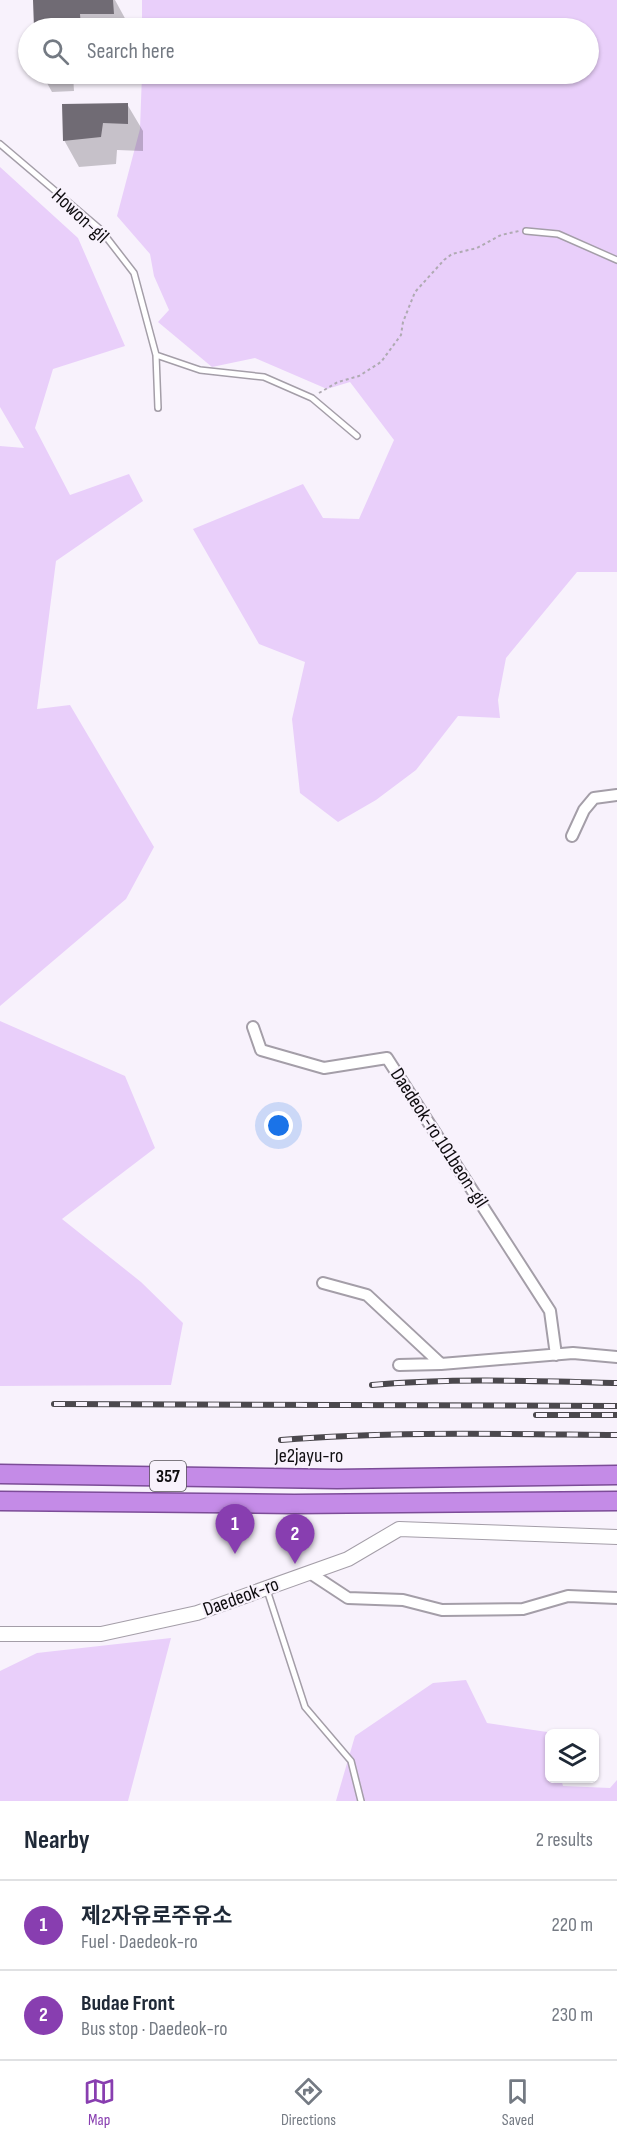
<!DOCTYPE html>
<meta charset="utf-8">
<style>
body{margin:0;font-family:"Sofia Sans Condensed","Noto Sans KR",sans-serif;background:#f2f2f3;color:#1f2937}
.controls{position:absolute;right:18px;bottom:18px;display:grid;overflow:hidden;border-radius:9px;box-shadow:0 2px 4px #0004}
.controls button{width:54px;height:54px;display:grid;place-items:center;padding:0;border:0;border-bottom:2px solid #e0e1e3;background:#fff;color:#1f2937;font:30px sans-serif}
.you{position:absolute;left:279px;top:1126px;width:21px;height:21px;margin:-15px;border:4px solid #fff;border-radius:50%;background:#1a73e8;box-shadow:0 0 0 9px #1a73e833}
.badge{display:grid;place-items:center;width:39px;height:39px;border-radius:50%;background:#883eb0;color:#fff;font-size:20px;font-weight:700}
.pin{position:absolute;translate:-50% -50px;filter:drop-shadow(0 2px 3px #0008)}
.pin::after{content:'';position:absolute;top:32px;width:21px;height:18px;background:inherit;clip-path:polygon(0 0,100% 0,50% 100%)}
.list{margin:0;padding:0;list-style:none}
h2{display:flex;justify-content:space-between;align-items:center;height:78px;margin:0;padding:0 24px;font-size:26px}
h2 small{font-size:20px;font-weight:400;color:#747a83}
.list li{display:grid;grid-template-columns:39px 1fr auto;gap:18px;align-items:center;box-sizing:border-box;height:90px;padding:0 24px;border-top:2px solid #e0e1e3}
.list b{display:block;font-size:22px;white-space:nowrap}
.list p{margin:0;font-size:20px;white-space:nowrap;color:#747a83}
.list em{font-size:20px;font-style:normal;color:#747a83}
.icon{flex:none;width:33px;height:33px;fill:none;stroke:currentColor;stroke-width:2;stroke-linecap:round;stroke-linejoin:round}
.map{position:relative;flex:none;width:617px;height:1801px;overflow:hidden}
.search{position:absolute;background:#fff;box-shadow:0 2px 4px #0004;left:18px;right:18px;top:18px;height:66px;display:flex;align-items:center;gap:15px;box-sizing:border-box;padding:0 21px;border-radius:33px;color:#747a83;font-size:22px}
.sheet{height:258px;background:#fff}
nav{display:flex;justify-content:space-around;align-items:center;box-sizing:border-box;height:84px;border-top:2px solid #e0e1e3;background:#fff;font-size:16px;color:#747a83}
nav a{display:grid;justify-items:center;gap:3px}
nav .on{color:#883eb0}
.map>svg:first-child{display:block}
.green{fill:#e9cffa}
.shadow{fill:#0003}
.building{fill:#706b74}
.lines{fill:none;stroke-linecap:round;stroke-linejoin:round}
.service-casing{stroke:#a49ea8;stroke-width:8}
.minor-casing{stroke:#a49ea8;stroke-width:14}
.tertiary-casing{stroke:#a49ea8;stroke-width:16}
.trunk-casing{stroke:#7c4c98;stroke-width:21}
.path{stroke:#afaab2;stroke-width:2;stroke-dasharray:3 3;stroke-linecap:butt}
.service{stroke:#fff;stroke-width:5}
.minor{stroke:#fff;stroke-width:10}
.tertiary{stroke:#fff;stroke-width:14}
.trunk{stroke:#c48be7;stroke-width:18}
.rail-casing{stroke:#4b484d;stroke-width:6}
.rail{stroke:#f8f2fc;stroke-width:4;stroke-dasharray:11;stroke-linecap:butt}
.labels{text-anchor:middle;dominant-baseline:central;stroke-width:4.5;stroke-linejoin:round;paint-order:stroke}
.shield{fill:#f8f2fc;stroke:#555257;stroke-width:1.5}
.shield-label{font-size:18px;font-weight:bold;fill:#0f0d10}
.street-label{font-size:20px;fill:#0f0d10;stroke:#f8f2fc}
</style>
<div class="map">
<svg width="617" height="1801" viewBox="0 0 617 1801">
<rect width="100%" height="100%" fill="#f8f2fc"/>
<path class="green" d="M142,0H617V572H577L506,658L498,700L500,718L458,716L416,770L376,800L338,822L300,793L292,719L305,662L259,644L193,529L303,484L323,518L359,519L394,440L350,382L327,389L255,358L212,367L158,322L169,310L154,276L150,254L117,216L140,129L142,74H588V28H142Z
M0,167L78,238L125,346L53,369L35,428L70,495L129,474L143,501L56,561L37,709L70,705L154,847L126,899L0,1006V446L24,448L0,407Z
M0,1021L125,1076L155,1148L62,1219L141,1282L183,1323L171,1385L0,1386Z
M171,1638L128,1801H0V1671L37,1653Z
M466,1680L487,1723L554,1733L550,1734V1778L561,1779L563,1786L610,1788L617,1780V1801H336L355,1736L433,1683Z"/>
<path class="shadow" d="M52,0H115L127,22L128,28H35L34,2Z
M42,74H73L74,91L52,92Z
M127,104L143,131V151L117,150L116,164L79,167L64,140Z"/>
<path class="building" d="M33,0H113L114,14H80L81,28H34Z
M128,103V124L103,123L101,137L63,141L62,104Z"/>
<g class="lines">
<g class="service-casing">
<path id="service" d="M0,144L100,229L134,273L156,355L158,408
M526,231L558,234L617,260
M156,355L200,370L264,377L312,398L357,436
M267,1590L305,1707L351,1761L361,1801"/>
</g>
<g class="minor-casing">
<path id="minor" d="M572,836L584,810L594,798L617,795
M253,1027L261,1050L324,1068L387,1058L550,1311L556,1355
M323,1283L367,1295L441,1364
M399,1365L441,1364L573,1353L617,1357
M310,1573L348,1598L403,1600L442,1610L523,1609L568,1596L617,1598"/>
</g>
<g class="tertiary-casing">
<path id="tertiary" d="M0,1634H101L197,1613L348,1559L399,1529L617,1537"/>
</g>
<g class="trunk-casing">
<path id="trunk" d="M0,1474L337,1479L617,1475
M0,1501L294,1504L617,1501"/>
</g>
<path class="path" d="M319,393L338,382L359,376L381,362L401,335L403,322L415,292L444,260L452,254L477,248L501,235L519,231"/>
<use href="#service" class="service"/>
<use href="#minor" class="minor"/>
<use href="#tertiary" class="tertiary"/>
<use href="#trunk" class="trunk"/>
<g class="rail-casing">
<path id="rail" d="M372,1385C453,1378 535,1381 617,1383
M54,1404L617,1406
M536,1415H617
M281,1440C393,1431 505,1434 617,1435"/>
</g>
<use href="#rail" class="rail"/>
</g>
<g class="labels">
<rect class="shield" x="150" y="1461" width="36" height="30" rx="4.5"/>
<g class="shield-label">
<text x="168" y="1476">357</text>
</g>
<g class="street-label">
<text transform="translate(80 216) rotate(43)">Howon-gil</text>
<text transform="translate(439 1138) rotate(57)">Daedeok-ro 101beon-gil</text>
<text x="309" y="1456">Je2jayu-ro</text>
<text transform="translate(241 1597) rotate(-20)">Daedeok-ro</text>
</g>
</g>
</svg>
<div class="controls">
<button><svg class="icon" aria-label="layers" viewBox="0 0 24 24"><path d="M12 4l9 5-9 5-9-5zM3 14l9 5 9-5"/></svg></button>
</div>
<div class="you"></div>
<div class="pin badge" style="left:235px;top:1554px">1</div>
<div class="pin badge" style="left:295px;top:1564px">2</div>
<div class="search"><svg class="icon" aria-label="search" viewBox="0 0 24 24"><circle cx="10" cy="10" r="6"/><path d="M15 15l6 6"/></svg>Search here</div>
</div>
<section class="sheet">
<h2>Nearby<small>2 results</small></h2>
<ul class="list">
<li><span class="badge">1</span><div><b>제2자유로주유소</b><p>Fuel · Daedeok-ro</p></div><em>220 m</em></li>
<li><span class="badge">2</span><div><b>Budae Front</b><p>Bus stop · Daedeok-ro</p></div><em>230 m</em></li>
</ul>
</section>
<nav>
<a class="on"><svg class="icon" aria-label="map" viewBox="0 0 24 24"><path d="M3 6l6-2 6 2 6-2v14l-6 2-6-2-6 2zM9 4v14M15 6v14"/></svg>Map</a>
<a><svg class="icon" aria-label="directions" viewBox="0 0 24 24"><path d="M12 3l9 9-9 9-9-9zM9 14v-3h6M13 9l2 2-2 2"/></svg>Directions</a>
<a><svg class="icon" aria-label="saved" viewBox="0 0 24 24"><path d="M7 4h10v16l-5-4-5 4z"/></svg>Saved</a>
</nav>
